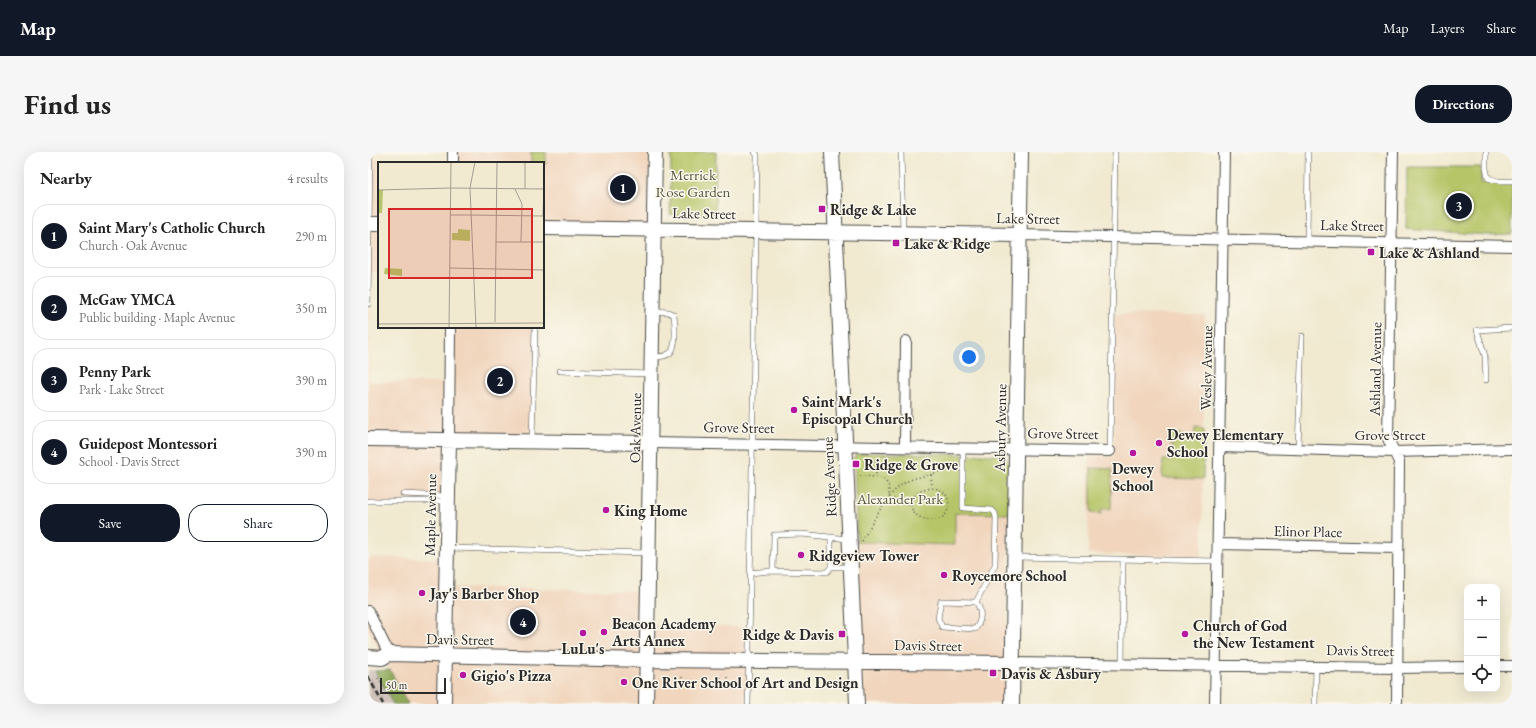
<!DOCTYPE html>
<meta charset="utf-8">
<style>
body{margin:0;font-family:"EB Garamond",serif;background:#f6f6f6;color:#222}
.controls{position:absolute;right:12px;bottom:12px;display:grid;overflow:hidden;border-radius:8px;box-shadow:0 4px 16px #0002}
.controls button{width:36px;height:36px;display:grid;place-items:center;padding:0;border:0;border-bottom:1px solid #e0e0e0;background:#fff;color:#222;font:20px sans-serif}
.scale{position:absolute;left:12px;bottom:10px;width:66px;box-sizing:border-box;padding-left:4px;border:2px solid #2b2b2b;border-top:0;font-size:11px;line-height:14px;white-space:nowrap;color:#2b2b2b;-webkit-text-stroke:3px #fbf7ec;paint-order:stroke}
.you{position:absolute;left:601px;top:205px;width:14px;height:14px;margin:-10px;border:3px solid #fff;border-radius:50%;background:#1a73e8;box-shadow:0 0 0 6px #1a73e833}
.badge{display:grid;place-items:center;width:26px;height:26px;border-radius:50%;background:#111827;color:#fff;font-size:13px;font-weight:700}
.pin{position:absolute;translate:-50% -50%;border:2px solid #fff;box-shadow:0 1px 4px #0006}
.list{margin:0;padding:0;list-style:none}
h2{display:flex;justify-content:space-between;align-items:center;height:52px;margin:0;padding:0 16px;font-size:17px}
h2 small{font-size:13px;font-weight:400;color:#767676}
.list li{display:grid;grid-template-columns:26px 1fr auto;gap:12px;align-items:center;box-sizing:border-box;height:64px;margin:0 8px 8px;padding:0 8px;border:1px solid #e0e0e0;border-radius:16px}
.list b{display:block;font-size:15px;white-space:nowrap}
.list p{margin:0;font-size:13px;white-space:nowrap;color:#767676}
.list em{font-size:13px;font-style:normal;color:#767676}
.actions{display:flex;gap:8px;padding:12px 16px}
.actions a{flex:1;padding:9px 0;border:1px solid #111827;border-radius:16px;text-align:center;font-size:14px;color:#111827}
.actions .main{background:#111827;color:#fff}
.icon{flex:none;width:22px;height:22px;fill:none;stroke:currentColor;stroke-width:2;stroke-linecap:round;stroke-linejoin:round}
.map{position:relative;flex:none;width:1144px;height:552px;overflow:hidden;border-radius:16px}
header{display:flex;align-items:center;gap:24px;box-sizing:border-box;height:56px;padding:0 20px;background:#111827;color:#fff}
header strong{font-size:19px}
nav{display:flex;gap:22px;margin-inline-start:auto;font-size:14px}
.intro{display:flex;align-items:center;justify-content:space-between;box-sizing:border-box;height:96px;padding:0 24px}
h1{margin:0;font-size:28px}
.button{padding:10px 18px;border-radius:16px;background:#111827;color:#fff;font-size:14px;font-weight:700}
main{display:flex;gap:24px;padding:0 24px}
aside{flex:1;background:#fff;border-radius:16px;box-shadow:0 4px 16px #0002}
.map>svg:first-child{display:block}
.built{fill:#f1d5bd}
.industrial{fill:#cec1ba}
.green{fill:#b6c568;stroke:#70784a}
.forest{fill:#90aa5c;stroke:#5e6a44}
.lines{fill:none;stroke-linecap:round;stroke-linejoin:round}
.lane-casing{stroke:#494844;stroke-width:6}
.street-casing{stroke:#494844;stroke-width:12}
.secondary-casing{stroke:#494844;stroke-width:16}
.path{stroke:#494844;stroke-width:1.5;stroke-dasharray:1 3;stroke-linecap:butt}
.lane{stroke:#fff;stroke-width:5}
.street{stroke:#fff;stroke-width:10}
.secondary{stroke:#fff;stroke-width:14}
.rail{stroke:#2b2b2b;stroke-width:2.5;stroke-dasharray:6 3;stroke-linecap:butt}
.poi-dot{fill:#b5179e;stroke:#fbf7ec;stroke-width:1.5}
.labels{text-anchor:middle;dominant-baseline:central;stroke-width:3;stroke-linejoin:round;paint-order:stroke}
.park-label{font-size:15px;fill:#55593d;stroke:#fbf7ec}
.poi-label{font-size:15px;font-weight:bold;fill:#2b2b2b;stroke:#fbf7ec;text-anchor:start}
.street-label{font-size:15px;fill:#2b2b2b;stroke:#fbf7ec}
.inset-road{fill:none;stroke:#a29e8f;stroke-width:1}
.view{fill:#d62828;fill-opacity:0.15;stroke:#d62828;stroke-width:2}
.inset-edge{fill:none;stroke:#2b2b2b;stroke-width:2}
</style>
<header>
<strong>Map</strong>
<nav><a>Map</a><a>Layers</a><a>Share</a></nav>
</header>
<div class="intro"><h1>Find us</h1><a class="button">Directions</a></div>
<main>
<aside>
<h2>Nearby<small>4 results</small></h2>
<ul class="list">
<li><span class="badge">1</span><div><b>Saint Mary's Catholic Church</b><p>Church · Oak Avenue</p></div><em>290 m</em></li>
<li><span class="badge">2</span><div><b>McGaw YMCA</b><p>Public building · Maple Avenue</p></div><em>350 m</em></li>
<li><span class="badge">3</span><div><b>Penny Park</b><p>Park · Lake Street</p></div><em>390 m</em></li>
<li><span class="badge">4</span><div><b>Guidepost Montessori</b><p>School · Davis Street</p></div><em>390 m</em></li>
</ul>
<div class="actions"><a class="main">Save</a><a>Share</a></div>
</aside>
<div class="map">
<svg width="1144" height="552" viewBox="0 0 1144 552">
<rect width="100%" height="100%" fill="#fbf7ec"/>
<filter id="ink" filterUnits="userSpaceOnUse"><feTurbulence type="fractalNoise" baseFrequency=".025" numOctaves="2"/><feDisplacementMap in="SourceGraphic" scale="8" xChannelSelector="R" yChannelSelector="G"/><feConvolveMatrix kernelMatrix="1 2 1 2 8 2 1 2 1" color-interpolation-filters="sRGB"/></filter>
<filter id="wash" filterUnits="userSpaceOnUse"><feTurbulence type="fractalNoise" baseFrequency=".012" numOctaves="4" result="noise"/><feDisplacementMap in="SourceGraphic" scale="16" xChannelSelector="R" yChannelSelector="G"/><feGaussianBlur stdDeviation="0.9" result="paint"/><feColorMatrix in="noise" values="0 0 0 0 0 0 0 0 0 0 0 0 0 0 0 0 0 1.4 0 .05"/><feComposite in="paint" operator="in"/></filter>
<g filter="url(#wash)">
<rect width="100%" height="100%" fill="#f1ead1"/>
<path class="built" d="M85,0H287V77L175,76V11H11V120H2L1,230L79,231L80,175H167L165,291L82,289L81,354L0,353V8H85Z
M747,162L837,163L834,404L720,402L721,304L746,305Z
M587,361L641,362L638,552H497L489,390L587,393Z
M0,405L80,407L79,435L282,439L281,473L383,475L382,552H40L0,477Z"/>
<path class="industrial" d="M0,518H22L40,552H0Z"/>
<path class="green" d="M163,0H178V12L163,11Z
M303,0H348L347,63L302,62Z
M1039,15H1113V31H1144V82L1119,83L1038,77Z
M827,276L836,277L835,327L794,326L795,308H804V294L800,288L803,282H813L817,286V290H826Z
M499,301L632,303L638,305L642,312L641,362L587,361V393L489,390L486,306L489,302Z
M723,316L744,317L743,357H733V362L723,361Z"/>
<path class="forest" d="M22,518L40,552H25L7,519Z"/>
</g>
<g filter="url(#ink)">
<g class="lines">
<g class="lane-casing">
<path id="lane" d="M533,0L535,81
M1118,0V16L1120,26L1130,29H1144
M939,89L940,0
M0,152L2,0
M286,159L300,160L306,163C307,171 309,196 302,201C298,204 291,205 286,205
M192,219L281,222
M1118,228L1117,204L1109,178L1144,176
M164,288L167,175
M595,296V356L624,358L627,361L628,366L627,413L608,450
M930,297L934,184
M742,299L747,0
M35,342L79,344
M0,349H79
M463,385V415
M80,396L280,401
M648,405L849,409
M405,419L406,383L434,382L480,387
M382,421L401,419L459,420L463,415H482
M573,449L608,450C614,458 614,469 607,477L574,475L570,466Z
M754,512L755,407
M380,552L388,79L389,3L387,0
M947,552L948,515"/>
</g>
<g class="street-casing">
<path id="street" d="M1025,0L1020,287L1031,310L1029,552
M85,11V0
M652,83L1144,94
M81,288L82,175
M283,291L742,299
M537,295L538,189
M852,295L1026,300L1144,297
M850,392L1030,396
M0,459L21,502
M644,511L1029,516L1099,515
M1129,514H1144
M847,552L856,0"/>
</g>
<g class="secondary-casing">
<path id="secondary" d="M464,0L489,552
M0,72H11
M175,76L652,83
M0,287L283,291
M0,505L14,506L21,502L279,508L644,511
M76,552L81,288
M278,552L287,0
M644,552L653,0"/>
</g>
<path class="path" d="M508,309V325
M563,323L564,335
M492,324L508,325L517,328L521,335V345L537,352H543L545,361C586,389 593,329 559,337C550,339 545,343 543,352
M494,389C506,369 519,338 542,328C556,322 572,325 580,310
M10,526L14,533
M314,534V522
M359,534V522
M353,535V533H339V531H352L353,522"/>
<use href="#lane" class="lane"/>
<use href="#street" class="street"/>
<use href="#secondary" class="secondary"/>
<path class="rail" d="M0,524L15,552"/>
</g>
</g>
<g class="poi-dot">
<rect x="450" y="53" width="8" height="8" rx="2"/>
<rect x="524" y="87" width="8" height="8" rx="2"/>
<rect x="999" y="96" width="8" height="8" rx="2"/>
<circle cx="426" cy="258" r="4"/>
<circle cx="791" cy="291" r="4"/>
<circle cx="765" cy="301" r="4"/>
<rect x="484" y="308" width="8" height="8" rx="2"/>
<circle cx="238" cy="358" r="4"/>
<circle cx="433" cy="403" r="4"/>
<circle cx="576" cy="423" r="4"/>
<circle cx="54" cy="441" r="4"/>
<circle cx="236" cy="480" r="4"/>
<circle cx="215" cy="481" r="4"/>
<rect x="470" y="478" width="8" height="8" rx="2"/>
<circle cx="817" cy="482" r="4"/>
<rect x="621" y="517" width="8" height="8" rx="2"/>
<circle cx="95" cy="523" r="4"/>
<circle cx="256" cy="530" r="4"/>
</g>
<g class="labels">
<g class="park-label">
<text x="325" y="22">Merrick<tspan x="325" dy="17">Rose Garden</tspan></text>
<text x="532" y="346">Alexander Park</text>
</g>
<g class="poi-label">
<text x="462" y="57">Ridge &amp; Lake</text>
<text x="536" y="91">Lake &amp; Ridge</text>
<text x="1011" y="100">Lake &amp; Ashland</text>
<text x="434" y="249">Saint Mark's<tspan x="434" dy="17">Episcopal Church</tspan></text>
<text x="799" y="282">Dewey Elementary<tspan x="799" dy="17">School</tspan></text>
<text x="496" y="312">Ridge &amp; Grove</text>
<text x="765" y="316" text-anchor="middle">Dewey<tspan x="765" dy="17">School</tspan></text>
<text x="246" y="358">King Home</text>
<text x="441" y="403">Ridgeview Tower</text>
<text x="584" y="423">Roycemore School</text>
<text x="62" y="441">Jay's Barber Shop</text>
<text x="244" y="471">Beacon Academy<tspan x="244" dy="17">Arts Annex</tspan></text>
<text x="825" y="473">Church of God<tspan x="825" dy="17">the New Testament</tspan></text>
<text x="466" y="482" text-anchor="end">Ridge &amp; Davis</text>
<text x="215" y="496" text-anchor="middle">LuLu's</text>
<text x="633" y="521">Davis &amp; Asbury</text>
<text x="103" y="523">Gigio's Pizza</text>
<text x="264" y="530">One River School of Art and Design</text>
</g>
<g class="street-label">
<text transform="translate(336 61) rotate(1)">Lake Street</text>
<text transform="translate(660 66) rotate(1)">Lake Street</text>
<text transform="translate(984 73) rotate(1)">Lake Street</text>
<text transform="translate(838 216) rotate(-89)">Wesley Avenue</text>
<text transform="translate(1007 217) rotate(-89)">Ashland Avenue</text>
<text transform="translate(371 275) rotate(1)">Grove Street</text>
<text transform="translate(267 276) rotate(-89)">Oak Avenue</text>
<text transform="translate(632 276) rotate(-89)">Asbury Avenue</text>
<text transform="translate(695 281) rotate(1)">Grove Street</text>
<text x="1022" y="282">Grove Street</text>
<text transform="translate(461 325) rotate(-93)">Ridge Avenue</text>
<text transform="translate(62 363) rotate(-89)">Maple Avenue</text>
<text transform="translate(940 379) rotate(1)">Elinor Place</text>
<text transform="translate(92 487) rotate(1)">Davis Street</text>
<text transform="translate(560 493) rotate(1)">Davis Street</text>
<text transform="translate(992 498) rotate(1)">Davis Street</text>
</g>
</g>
<g transform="translate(10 10)">
<rect width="166" height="166" fill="#f1ead1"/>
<path d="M0,28H5L4,51H0ZM80,67L92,68V79L74,78V71H80ZM7,106L24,107V114L6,112Z" fill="#b6c568"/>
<path class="inset-road" d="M97,0L92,26L98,166M73,26L166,27M137,27L144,42L143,80M147,27V0M0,28L73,26M73,53H93M93,53L165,54M165,54L166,23M118,80H166M72,106L166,108M117,160L119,0M0,162L166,161M71,166L73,0"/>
<path class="view" d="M11,47H154V116H11Z"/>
<rect width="166" height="166" class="inset-edge"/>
</g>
</svg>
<div class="controls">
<button>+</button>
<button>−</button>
<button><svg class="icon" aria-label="locate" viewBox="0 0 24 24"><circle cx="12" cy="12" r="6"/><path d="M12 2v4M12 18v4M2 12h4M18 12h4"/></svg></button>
</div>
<div class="scale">50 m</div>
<div class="you"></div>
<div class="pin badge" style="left:255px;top:36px">1</div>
<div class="pin badge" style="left:132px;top:229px">2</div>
<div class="pin badge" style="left:1091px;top:54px">3</div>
<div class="pin badge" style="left:155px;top:470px">4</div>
</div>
</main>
